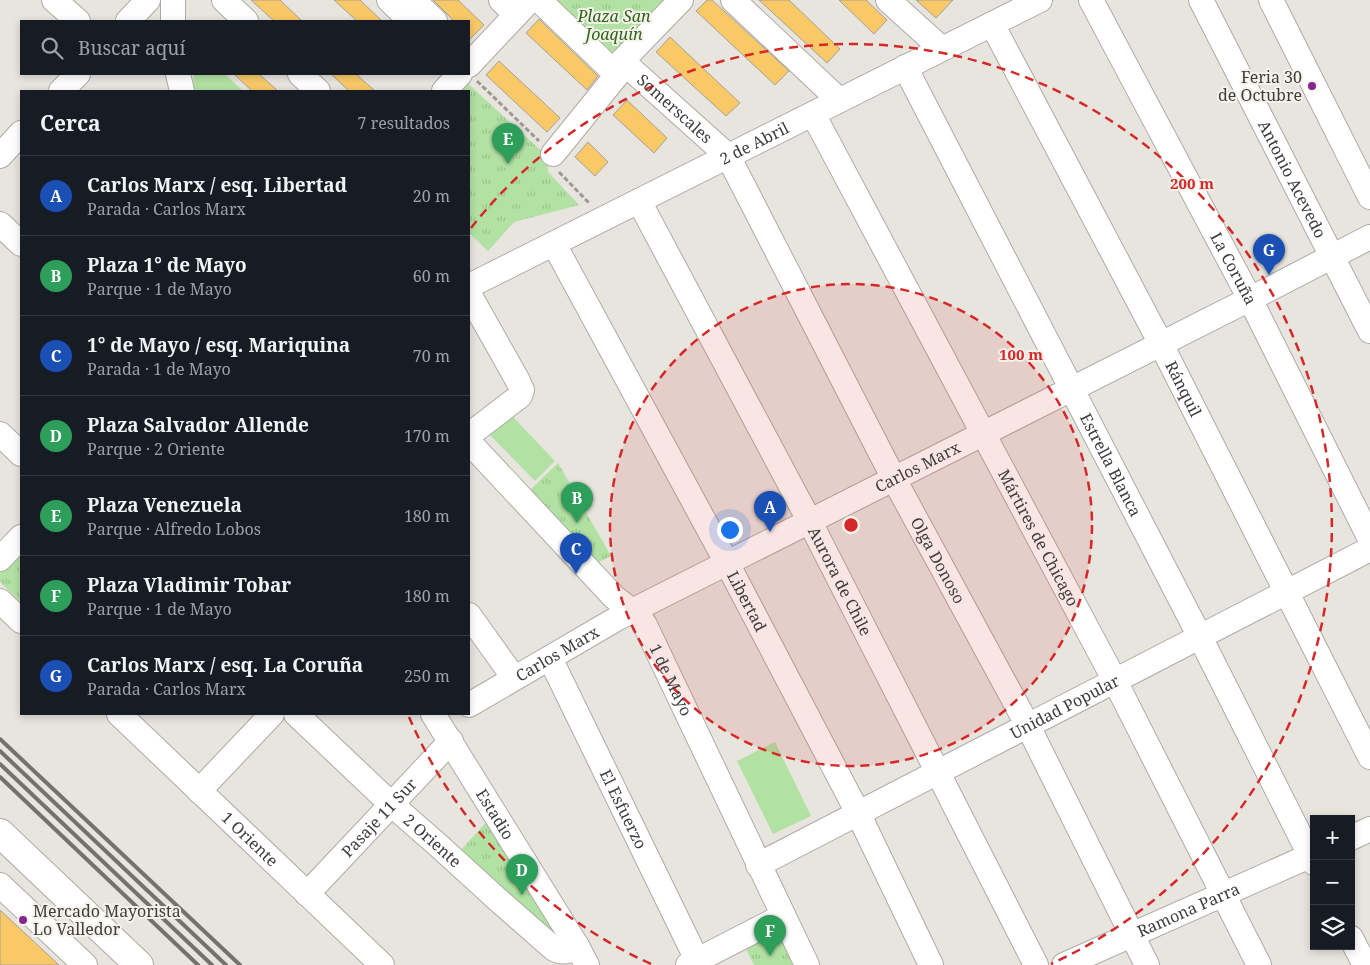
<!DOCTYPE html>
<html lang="es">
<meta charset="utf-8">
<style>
body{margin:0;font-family:"Noto Serif",serif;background:#242831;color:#f1f3f6}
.controls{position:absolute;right:15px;bottom:15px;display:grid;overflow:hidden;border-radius:0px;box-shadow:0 2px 8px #0003}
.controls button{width:45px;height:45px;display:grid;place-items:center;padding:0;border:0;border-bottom:1px solid #363941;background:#171b24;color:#f1f3f6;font:25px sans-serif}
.you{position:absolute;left:729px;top:529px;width:18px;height:18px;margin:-12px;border:4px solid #fff;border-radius:50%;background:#1a73e8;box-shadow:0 0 0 8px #1a73e833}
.badge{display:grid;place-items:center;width:32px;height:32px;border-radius:50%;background:#d93025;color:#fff;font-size:16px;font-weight:700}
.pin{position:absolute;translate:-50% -41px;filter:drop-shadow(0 1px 2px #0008)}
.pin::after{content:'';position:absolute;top:26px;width:18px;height:15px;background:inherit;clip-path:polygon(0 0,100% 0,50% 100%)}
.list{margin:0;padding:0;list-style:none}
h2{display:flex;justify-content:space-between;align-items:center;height:65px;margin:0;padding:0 20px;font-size:21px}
h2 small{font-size:16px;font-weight:400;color:#9ea1a6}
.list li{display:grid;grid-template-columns:32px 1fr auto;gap:15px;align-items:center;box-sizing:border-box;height:80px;padding:0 20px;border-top:1px solid #363941}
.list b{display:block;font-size:19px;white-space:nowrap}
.list p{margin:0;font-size:16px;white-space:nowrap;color:#9ea1a6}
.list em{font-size:16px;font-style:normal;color:#9ea1a6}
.icon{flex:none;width:28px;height:28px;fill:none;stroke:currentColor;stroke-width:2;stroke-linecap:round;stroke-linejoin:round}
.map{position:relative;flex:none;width:1370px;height:965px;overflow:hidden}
.search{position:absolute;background:#171b24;box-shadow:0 2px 8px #0003;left:20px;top:20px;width:450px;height:55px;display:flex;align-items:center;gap:12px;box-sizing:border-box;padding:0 18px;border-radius:0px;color:#9ea1a6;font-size:19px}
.panel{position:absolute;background:#171b24;box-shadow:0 2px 8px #0003;left:20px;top:90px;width:450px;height:625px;border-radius:0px}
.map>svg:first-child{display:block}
.grass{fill:#b2e2a3}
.park{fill:url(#park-tufts)}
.building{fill:#f9c967;stroke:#a4a19b}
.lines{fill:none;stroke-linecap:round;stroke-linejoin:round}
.minor-casing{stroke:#aeaba6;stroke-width:26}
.major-casing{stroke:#aeaba6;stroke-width:30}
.path{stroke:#9d9a95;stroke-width:3;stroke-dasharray:5 2.5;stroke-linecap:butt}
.minor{stroke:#fff;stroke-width:24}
.major{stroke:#fff;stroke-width:28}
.rail{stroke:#74726e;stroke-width:4}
.ring{fill:none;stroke:#d62828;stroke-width:2.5;stroke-dasharray:9 6}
.poi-dot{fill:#87258e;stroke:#f5f2ec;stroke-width:2}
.labels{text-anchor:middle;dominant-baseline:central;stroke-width:4;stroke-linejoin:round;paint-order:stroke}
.park-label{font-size:16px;font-style:italic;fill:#2e6717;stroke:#f5f2ec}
.poi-label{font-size:16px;fill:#3e3d3a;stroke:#f5f2ec;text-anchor:end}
.street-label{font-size:16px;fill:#3e3d3a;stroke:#f5f2ec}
.centre{fill:#d62828;stroke:#f5f2ec;stroke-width:2.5}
.ring-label{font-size:15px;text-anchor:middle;font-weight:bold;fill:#d62828;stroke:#f5f2ec;stroke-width:4;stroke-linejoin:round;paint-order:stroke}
</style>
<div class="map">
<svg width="1370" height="965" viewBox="0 0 1370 965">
<defs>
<pattern id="park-tufts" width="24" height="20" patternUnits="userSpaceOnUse" patternTransform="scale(1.25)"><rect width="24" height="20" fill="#b2e2a3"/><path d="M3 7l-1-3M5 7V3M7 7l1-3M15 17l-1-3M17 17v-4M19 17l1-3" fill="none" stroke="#9ac38d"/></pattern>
</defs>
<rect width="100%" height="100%" fill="#e8e4de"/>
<path class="grass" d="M194,74H225L243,91H193Z
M511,415L555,461L535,481L490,435Z
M775,742L811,816L773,834L737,761Z"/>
<path class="park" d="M551,0H673L615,62Z
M464,80L548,157V172L579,205L514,222L488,251L469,233V91H453Z
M558,463L611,556L599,562L530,490Z
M21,551V602L0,582V573Z
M490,818L563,939L559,943L459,852Z
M778,930L796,965H754L745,947Z"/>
<path class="building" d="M251,0H280L302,21H274Z
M334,0H360L382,21H357Z
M433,0H458L484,25L469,40V21H454Z
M707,0H712L789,71L775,85L696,11Z
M759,0H789L840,49L827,63Z
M839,0H866L887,20L874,34Z
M916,0H953L936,18Z
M539,19L598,76L587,90L526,33Z
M670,37L740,103L726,116L656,52Z
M499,61L560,118L547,132L486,75Z
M234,74H259L278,91H252Z
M331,74H356L375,91H349Z
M627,100L667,138L654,153L613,115Z
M588,142L608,162L595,176L575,157Z
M0,910L59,965H0Z"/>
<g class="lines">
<g class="minor-casing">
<g id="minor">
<path d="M54,0L78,21"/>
<path d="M224,0L246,21"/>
<path d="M389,0L411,21"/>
<path d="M413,0L435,21"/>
<path d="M501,0L516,15"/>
<path d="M539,0L617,75"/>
<path d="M733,0L839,100"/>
<path d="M888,0L942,49"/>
<path id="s1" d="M1091,0L1250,299L1370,539"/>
<path id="s2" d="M1201,0L1370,331"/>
<path d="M1271,0L1370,197"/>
<path d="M128,21L148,0"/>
<path d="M173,21V0"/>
<path id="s3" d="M992,24L1161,344L1370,757"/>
<path id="s4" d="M622,61L728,156L894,479L1028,726L1147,965"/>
<path d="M469,65L530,0"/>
<path id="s5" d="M905,67L1200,637L1314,863"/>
<path d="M178,74L182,91"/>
<path d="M300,74L318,91"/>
<path d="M61,91L78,74"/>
<path d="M444,91L460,74"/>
<path id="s6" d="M813,114L1115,681L1259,965"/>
<path d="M553,154L617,75L622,61L681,0"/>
<path d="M0,156L21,133"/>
<path id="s7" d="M639,201L810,522L1036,965"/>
<path d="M0,224L21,244"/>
<path id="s8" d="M554,244L727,563L858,813L931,965"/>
<path id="s9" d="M469,286L1040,0"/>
<path d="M469,294L518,381L522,390L520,396L469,435"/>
<path d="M0,434L21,454"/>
<path id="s10" d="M469,442L614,597L640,617L645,625L807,965"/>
<path d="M0,559L21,537"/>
<path d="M0,601L21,621"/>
<path d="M469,615L514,678"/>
<path id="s11" d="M550,658L697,960"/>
<path id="s12" d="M469,705L618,618L1250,299L1370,237"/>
<path id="s13" d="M119,714L382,965"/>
<path id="s14" d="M296,714L391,804L439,846L497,899L554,949C563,954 569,951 577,946"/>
<path id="s15" d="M433,714L577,946L587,965"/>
<path d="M199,791L272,714"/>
<path d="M1351,838L1370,829"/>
<path id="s16" d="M758,865L1370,549"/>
<path d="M0,885L85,965"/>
<path id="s17" d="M307,894L451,741"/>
<path d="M1351,938L1365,965"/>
<path d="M688,965L783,916"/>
<path id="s18" d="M1064,965L1314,854"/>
</g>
</g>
<g class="major-casing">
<path id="major" d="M0,833L139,965"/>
</g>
<path class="path" d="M477,81L539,141
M559,172L590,204"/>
<use href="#minor" class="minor"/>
<use href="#major" class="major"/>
<path class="rail" d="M0,739L240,965
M0,751L226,965
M0,764L212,965
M0,777L198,965"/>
</g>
<circle cx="851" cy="525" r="241" fill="#d62828" fill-opacity=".12"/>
<g class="ring">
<circle cx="851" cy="525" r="241"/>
<path d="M651 964A482 482 0 0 1 409 717M471 228A482 482 0 1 1 1051 964"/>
</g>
<g class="poi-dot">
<circle cx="1312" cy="86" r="5"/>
<circle cx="23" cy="920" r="5"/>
</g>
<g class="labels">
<g class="park-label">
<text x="614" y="16">Plaza San<tspan x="614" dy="18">Joaquín</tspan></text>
</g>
<g class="poi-label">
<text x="1302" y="77">Feria 30<tspan x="1302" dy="18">de Octubre</tspan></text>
<text x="33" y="911" text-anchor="start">Mercado Mayorista<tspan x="33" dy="18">Lo Valledor</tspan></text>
</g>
<g class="street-label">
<text stroke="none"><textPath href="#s4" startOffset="71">Somerscales</textPath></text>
<text stroke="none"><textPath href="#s9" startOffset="319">2 de Abril</textPath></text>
<text stroke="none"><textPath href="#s2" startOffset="201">Antonio Acevedo</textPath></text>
<text stroke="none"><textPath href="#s1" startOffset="304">La Coruña</textPath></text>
<text stroke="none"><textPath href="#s3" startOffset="412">Ránquil</textPath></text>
<text stroke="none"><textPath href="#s5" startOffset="448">Estrella Blanca</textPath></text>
<text stroke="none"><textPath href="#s12" startOffset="508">Carlos Marx</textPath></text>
<text stroke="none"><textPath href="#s6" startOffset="480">Mártires de Chicago</textPath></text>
<text stroke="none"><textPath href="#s4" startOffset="598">Olga Donoso</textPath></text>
<text stroke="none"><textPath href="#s7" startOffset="430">Aurora de Chile</textPath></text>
<text stroke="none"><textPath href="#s8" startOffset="406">Libertad</textPath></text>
<text stroke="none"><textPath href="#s12" startOffset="102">Carlos Marx</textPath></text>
<text stroke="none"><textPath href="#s10" startOffset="315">1 de Mayo</textPath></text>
<text stroke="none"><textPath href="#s16" startOffset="345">Unidad Popular</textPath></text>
<text stroke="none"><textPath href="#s11" startOffset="168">El Esfuerzo</textPath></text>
<text stroke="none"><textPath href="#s15" startOffset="118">Estadio</textPath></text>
<text stroke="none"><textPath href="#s17" startOffset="105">Pasaje 11 Sur</textPath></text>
<text stroke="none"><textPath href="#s13" startOffset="181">1 Oriente</textPath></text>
<text stroke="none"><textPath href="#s14" startOffset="186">2 Oriente</textPath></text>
<text stroke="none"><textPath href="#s18" startOffset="136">Ramona Parra</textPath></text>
</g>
</g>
<circle cx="851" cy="525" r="8" class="centre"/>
<g class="ring-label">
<text x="1192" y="189">200 m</text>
<text x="1021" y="360">100 m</text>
</g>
</svg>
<div class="controls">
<button>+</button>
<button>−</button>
<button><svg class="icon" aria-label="layers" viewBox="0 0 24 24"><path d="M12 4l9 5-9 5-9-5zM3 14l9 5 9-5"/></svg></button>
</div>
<div class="you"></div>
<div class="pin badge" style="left:770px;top:532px;background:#1a4fb4">A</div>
<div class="pin badge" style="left:577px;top:523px;background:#2e9e5b">B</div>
<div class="pin badge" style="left:576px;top:574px;background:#1a4fb4">C</div>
<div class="pin badge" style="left:522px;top:895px;background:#2e9e5b">D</div>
<div class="pin badge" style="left:508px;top:164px;background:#2e9e5b">E</div>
<div class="pin badge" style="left:770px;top:956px;background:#2e9e5b">F</div>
<div class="pin badge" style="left:1269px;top:275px;background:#1a4fb4">G</div>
<div class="search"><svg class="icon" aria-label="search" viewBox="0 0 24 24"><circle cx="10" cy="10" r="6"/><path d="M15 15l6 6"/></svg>Buscar aquí</div>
<section class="panel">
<h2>Cerca<small>7 resultados</small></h2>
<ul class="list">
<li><span class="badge" style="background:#1a4fb4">A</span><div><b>Carlos Marx / esq. Libertad</b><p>Parada · Carlos Marx</p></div><em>20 m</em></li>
<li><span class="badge" style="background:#2e9e5b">B</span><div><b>Plaza 1° de Mayo</b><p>Parque · 1 de Mayo</p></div><em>60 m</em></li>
<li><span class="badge" style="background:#1a4fb4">C</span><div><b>1° de Mayo / esq. Mariquina</b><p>Parada · 1 de Mayo</p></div><em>70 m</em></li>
<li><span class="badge" style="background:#2e9e5b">D</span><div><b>Plaza Salvador Allende</b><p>Parque · 2 Oriente</p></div><em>170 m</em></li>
<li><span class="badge" style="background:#2e9e5b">E</span><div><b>Plaza Venezuela</b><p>Parque · Alfredo Lobos</p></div><em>180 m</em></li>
<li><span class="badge" style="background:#2e9e5b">F</span><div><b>Plaza Vladimir Tobar</b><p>Parque · 1 de Mayo</p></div><em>180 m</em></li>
<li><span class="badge" style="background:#1a4fb4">G</span><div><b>Carlos Marx / esq. La Coruña</b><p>Parada · Carlos Marx</p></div><em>250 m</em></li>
</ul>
</section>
</div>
